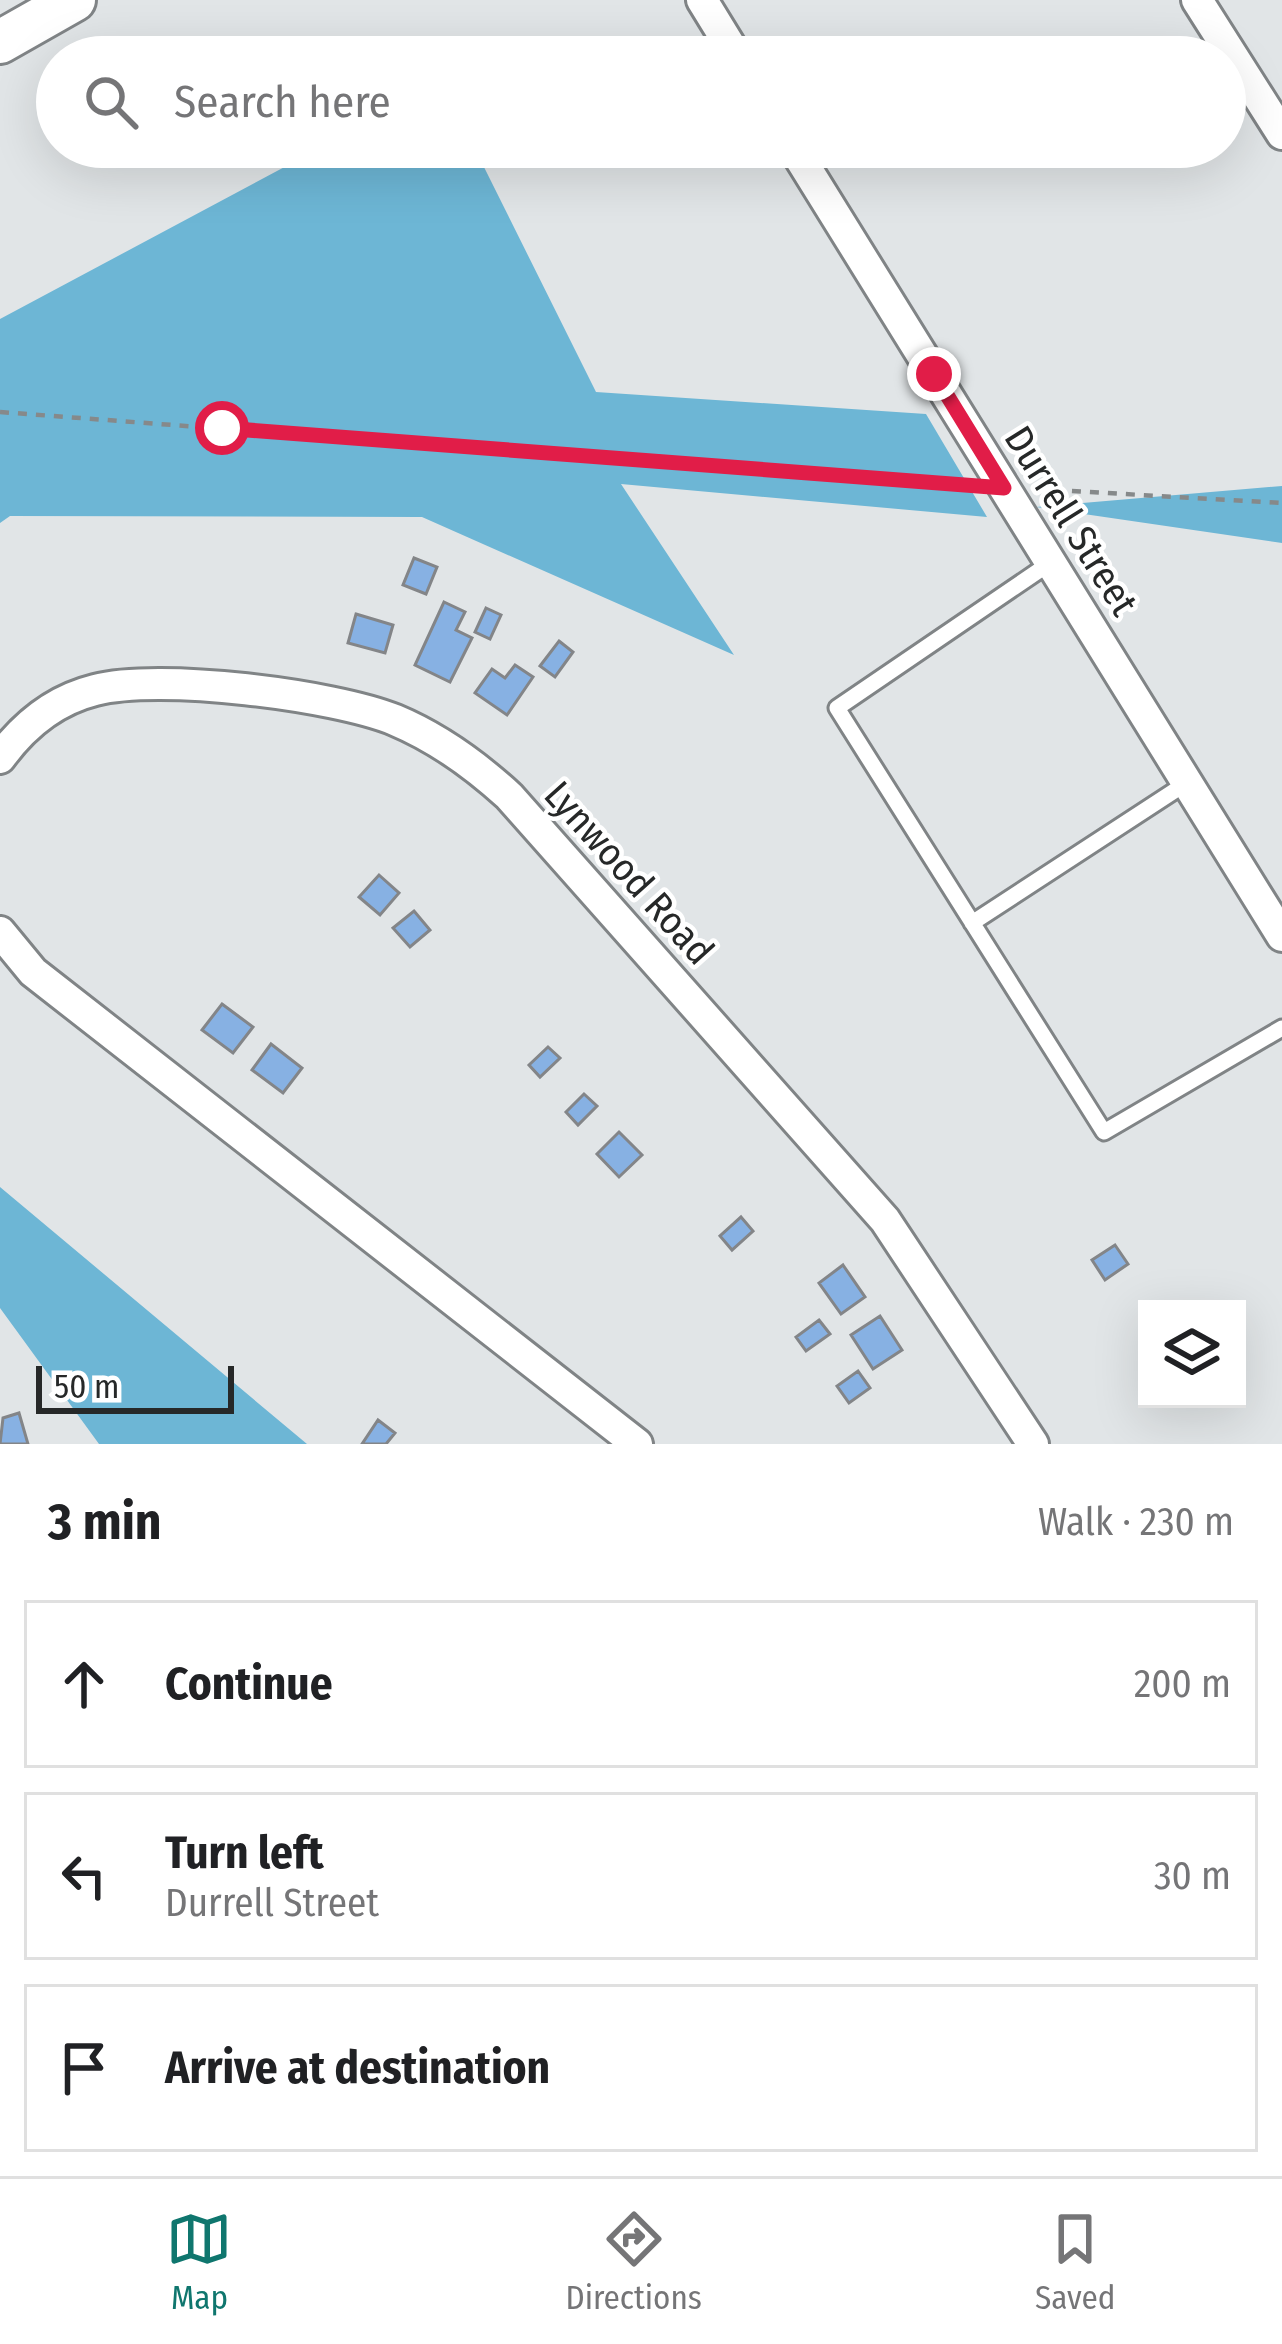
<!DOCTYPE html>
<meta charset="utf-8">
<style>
body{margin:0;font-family:"Fira Sans Condensed",sans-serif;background:#f2f2f2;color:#202124}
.controls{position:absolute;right:36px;bottom:36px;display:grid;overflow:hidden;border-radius:0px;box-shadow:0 12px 48px #0002}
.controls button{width:108px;height:108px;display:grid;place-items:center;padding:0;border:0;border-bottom:3px solid #e0e0e0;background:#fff;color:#202124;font:60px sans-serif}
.scale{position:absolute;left:36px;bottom:30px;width:198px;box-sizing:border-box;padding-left:12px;border:6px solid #262828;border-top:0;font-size:33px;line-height:42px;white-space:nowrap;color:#262828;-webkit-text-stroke:9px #fff;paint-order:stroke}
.stop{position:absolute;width:36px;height:36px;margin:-27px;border:9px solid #e11d48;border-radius:50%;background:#fff}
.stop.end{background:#e11d48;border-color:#fff;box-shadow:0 3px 12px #0008}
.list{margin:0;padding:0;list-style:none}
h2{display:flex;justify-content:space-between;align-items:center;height:156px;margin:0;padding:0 48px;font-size:51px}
h2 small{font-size:39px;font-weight:400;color:#757577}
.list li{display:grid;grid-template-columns:78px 1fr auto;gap:36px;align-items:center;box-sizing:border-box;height:168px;margin:0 24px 24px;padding:0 24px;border:3px solid #e0e0e0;border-radius:0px}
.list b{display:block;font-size:45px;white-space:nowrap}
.list p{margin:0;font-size:39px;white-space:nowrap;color:#757577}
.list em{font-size:39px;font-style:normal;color:#757577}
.icon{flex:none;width:66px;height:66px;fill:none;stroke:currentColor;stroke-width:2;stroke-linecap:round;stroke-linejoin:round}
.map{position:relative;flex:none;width:1282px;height:1444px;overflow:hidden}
.search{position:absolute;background:#fff;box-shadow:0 12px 48px #0002;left:36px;right:36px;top:36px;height:132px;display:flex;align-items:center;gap:30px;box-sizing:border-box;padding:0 42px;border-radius:66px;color:#757577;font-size:45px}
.sheet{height:732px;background:#fff}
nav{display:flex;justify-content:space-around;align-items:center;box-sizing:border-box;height:168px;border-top:3px solid #e0e0e0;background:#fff;font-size:33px;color:#757577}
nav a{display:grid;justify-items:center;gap:6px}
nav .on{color:#0f766e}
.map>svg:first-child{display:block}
.forest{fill:#6db6d5}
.building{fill:#87b1e3;stroke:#838588;stroke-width:3}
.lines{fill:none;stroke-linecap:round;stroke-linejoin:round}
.service-casing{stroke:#808486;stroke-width:21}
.minor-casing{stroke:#808486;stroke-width:36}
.secondary-casing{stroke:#808486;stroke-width:48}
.path{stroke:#86898a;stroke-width:4.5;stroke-dasharray:9 9;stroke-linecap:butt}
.service{stroke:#fff;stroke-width:15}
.minor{stroke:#fff;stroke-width:30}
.secondary{stroke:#fff;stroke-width:42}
.route{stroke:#e11d48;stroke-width:15}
.labels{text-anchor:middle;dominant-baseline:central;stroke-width:9;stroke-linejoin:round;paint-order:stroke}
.street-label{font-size:39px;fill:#262828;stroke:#fff}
</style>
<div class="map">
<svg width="1282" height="1444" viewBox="0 0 1282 1444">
<rect width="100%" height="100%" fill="#e1e5e7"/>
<path class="forest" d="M322,147H474L596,392L926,414L987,517L621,484L734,655L422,517L10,516L0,523V319Z
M1282,486V543L1036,507Z
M0,1187L307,1444H99L0,1308Z"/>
<path class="building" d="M414,558L437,567L426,594L403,585Z
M444,602L465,612L456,630L472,638L450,682L415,665Z
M486,608L501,615L490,639L475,632Z
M356,614L393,625L385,653L348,643Z
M559,641L573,652L555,677L540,666Z
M515,665L533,677L507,715L475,693L492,669L505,678Z
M379,875L399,893L380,915L359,897Z
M414,911L430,930L410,947L393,928Z
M222,1004L253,1027L233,1053L202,1030Z
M271,1044L302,1068L283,1093L252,1070Z
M548,1047L560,1058L540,1077L529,1065Z
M584,1094L597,1106L578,1125L566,1112Z
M619,1132L642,1155L619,1177L597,1154Z
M741,1217L753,1231L732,1250L720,1236Z
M1115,1245L1128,1264L1105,1280L1092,1260Z
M843,1265L865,1297L841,1314L819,1283Z
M880,1316L902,1350L873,1369L851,1335Z
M819,1320L830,1334L806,1351L796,1337Z
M858,1371L870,1388L849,1403L837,1386Z
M19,1413L28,1444H0L3,1418Z
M378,1420L395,1433L386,1444H362Z"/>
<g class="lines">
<g class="service-casing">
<path id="service" d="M1050,563L837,708L1104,1132L1282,1028
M972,923L1188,782"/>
</g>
<g class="minor-casing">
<path id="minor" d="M702,0L737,57
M1197,0L1282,134
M793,147L1282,936
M0,758C24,725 55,700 95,690C159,673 334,695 395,720C438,738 475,765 509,796L885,1220L1033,1444
M0,932L33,972L637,1444"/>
</g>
<g class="secondary-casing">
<path id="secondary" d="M0,42L74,0"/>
</g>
<path class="path" d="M0,412L971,485
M1036,489L1282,503"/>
<use href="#service" class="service"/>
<use href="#minor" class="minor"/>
<use href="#secondary" class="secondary"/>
</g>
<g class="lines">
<path class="route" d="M222,428L1004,488L934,374"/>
</g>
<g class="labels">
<g class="street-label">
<text transform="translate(1071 521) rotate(58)">Durrell Street</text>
<text transform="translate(629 873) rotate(48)">Lynwood Road</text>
</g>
</g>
</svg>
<div class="controls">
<button><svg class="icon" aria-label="layers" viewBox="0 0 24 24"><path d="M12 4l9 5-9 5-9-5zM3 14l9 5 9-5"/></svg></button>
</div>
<div class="scale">50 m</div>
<div class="stop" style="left:222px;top:428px"></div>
<div class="stop end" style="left:934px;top:374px"></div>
<div class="search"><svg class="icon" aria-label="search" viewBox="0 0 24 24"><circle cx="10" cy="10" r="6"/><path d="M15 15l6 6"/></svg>Search here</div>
</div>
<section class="sheet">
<h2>3 min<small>Walk · 230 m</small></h2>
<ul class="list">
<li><svg class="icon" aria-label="ahead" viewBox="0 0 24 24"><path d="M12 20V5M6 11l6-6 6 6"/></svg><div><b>Continue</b></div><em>200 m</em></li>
<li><svg class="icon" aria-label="left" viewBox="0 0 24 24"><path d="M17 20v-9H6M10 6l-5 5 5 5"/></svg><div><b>Turn left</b><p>Durrell Street</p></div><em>30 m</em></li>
<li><svg class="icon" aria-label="arrive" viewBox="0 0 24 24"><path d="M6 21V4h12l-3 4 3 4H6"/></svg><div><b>Arrive at destination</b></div></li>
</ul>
</section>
<nav>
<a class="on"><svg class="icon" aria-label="map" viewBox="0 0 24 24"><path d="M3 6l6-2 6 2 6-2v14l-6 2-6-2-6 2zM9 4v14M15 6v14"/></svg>Map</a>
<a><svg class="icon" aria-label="directions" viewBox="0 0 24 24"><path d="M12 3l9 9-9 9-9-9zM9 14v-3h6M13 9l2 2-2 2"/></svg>Directions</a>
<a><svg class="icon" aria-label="saved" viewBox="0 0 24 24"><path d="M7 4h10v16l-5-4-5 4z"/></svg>Saved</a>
</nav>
